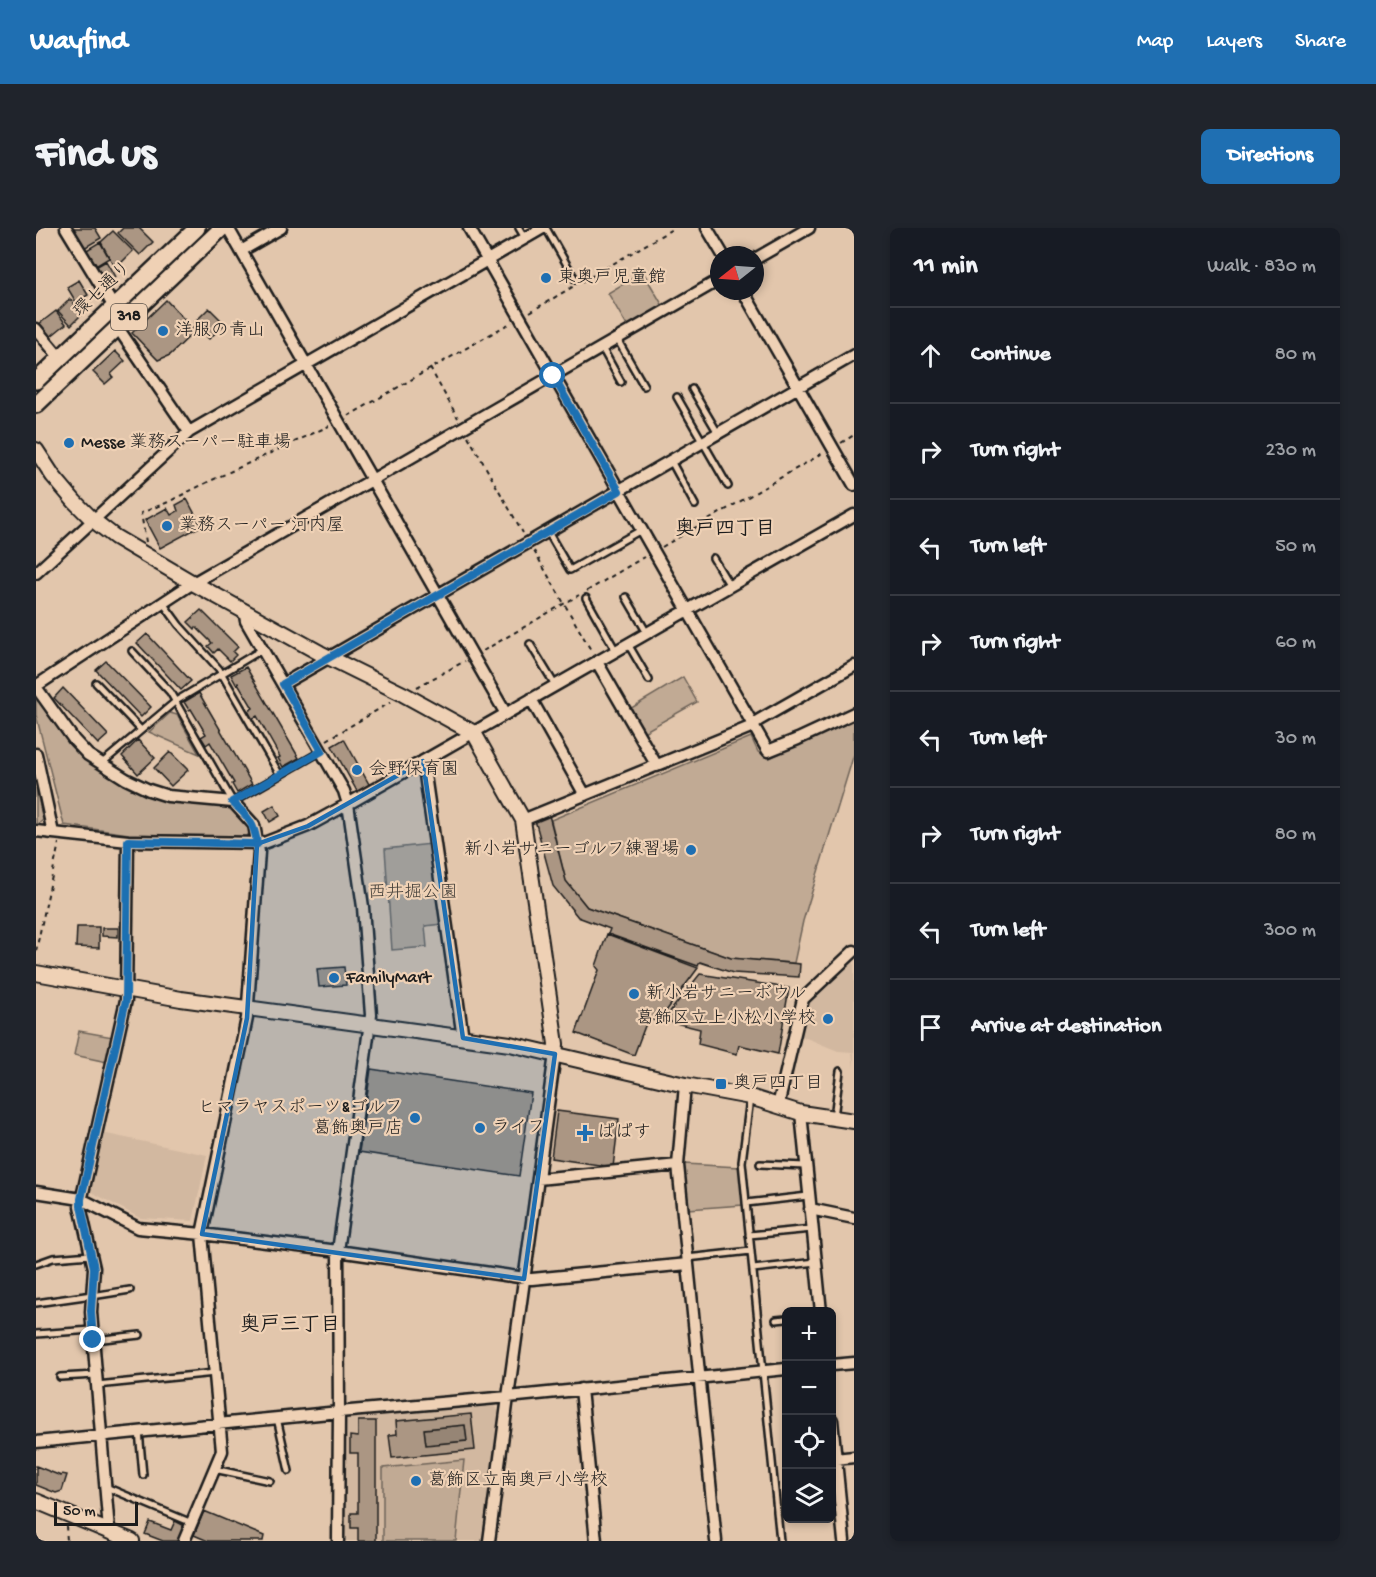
<!DOCTYPE html>
<meta charset="utf-8">
<style>
body{margin:0;font-family:"Gochi Hand","Klee One",sans-serif;background:#20242c;color:#f1f3f6}
.controls{position:absolute;right:18px;bottom:18px;display:grid;overflow:hidden;border-radius:9px;box-shadow:0 3px 9px #0003}
.controls button{width:54px;height:54px;display:grid;place-items:center;padding:0;border:0;border-bottom:2px solid #363941;background:#171b24;color:#f1f3f6;font:30px sans-serif}
.compass{position:absolute;left:674px;top:18px;width:54px;height:54px;border-radius:50%;background:#171b24;box-shadow:0 3px 9px #0003;rotate:253deg}
.scale{position:absolute;left:18px;bottom:15px;width:84px;box-sizing:border-box;padding-left:6px;border:3px solid #1c1c1c;border-top:0;font-size:16px;line-height:21px;white-space:nowrap;color:#1c1c1c;-webkit-text-stroke:4px #efd1b5;paint-order:stroke}
.stop{position:absolute;width:18px;height:18px;margin:-14px;border:4px solid #1f6fb2;border-radius:50%;background:#fff}
.stop.end{background:#1f6fb2;border-color:#fff;box-shadow:0 2px 6px #0008}
.list{margin:0;padding:0;list-style:none}
h2{display:flex;justify-content:space-between;align-items:center;height:78px;margin:0;padding:0 24px;font-size:26px}
h2 small{font-size:20px;font-weight:400;color:#9ea1a6}
.list li{display:grid;grid-template-columns:39px 1fr auto;gap:18px;align-items:center;box-sizing:border-box;height:96px;padding:0 24px;border-top:2px solid #363941}
.list b{display:block;font-size:22px;white-space:nowrap}
.list em{font-size:20px;font-style:normal;color:#9ea1a6}
.icon{flex:none;width:33px;height:33px;fill:none;stroke:currentColor;stroke-width:2;stroke-linecap:round;stroke-linejoin:round}
.map{position:relative;flex:none;width:818px;height:1313px;overflow:hidden;border-radius:9px}
header{display:flex;align-items:center;gap:36px;box-sizing:border-box;height:84px;padding:0 30px;background:#1f6fb2;color:#fff}
header strong{font-size:28px}
nav{display:flex;gap:33px;margin-inline-start:auto;font-size:21px}
.intro{display:flex;align-items:center;justify-content:space-between;box-sizing:border-box;height:144px;padding:0 36px}
h1{margin:0;font-size:42px}
.button{padding:15px 27px;border-radius:9px;background:#1f6fb2;color:#fff;font-size:21px;font-weight:700}
main{display:flex;gap:36px;padding:0 36px}
aside{flex:1;background:#171b24;border-radius:9px;box-shadow:0 3px 9px #0003}
.map>svg:first-child{display:block}
.built{fill:#d2b8a0}
.green{fill:#c1aa94;stroke:#6e6358;stroke-width:1.5}
.water{fill:#968574;stroke:#655b51;stroke-width:1.5}
.building{fill:#ab9683;stroke:#1c1c1c;stroke-width:1.5;fill-rule:evenodd}
.lines{fill:none;stroke-linecap:round;stroke-linejoin:round}
.lane-casing{stroke:#1c1c1c;stroke-width:10}
.street-casing{stroke:#1c1c1c;stroke-width:15}
.secondary-casing{stroke:#1c1c1c;stroke-width:18}
.primary-casing{stroke:#1c1c1c;stroke-width:20}
.path{stroke:#1c1c1c;stroke-width:2;stroke-dasharray:4.5 4.5;stroke-linecap:butt}
.lane{stroke:#efd1b5;stroke-width:5}
.street{stroke:#efd1b5;stroke-width:10}
.secondary{stroke:#efd1b5;stroke-width:14}
.primary{stroke:#efd1b5;stroke-width:15}
.route{stroke:#1f6fb2;stroke-width:8}
.marked{fill:#1f6fb2;fill-opacity:0.2;stroke:#1f6fb2;stroke-width:4.5;stroke-linejoin:round}
.poi-dot{fill:#1f6fb2;stroke:#efd1b5;stroke-width:2}
.labels{text-anchor:middle;dominant-baseline:central;stroke-width:4.5;stroke-linejoin:round;paint-order:stroke}
.shield{fill:#efd1b5;stroke:#5b524a;stroke-width:1.5}
.shield-label{font-size:16px;font-weight:bold;fill:#1c1c1c}
.poi-label{font-size:18px;fill:#1c1c1c;stroke:#efd1b5;text-anchor:start}
.street-label{font-size:18px;fill:#1c1c1c;stroke:#efd1b5}
.park-label{font-size:18px;fill:#45403a;stroke:#efd1b5}
.neighbourhood-label{font-size:20px;font-weight:bold;fill:#1c1c1c;stroke:#efd1b5}
</style>
<header>
<strong>Wayfind</strong>
<nav><a>Map</a><a>Layers</a><a>Share</a></nav>
</header>
<div class="intro"><h1>Find us</h1><a class="button">Directions</a></div>
<main>
<div class="map">
<svg width="818" height="1313" viewBox="0 0 818 1313">
<rect width="100%" height="100%" fill="#e2c6ac"/>
<filter id="ink" filterUnits="userSpaceOnUse"><feTurbulence type="fractalNoise" baseFrequency=".0167" numOctaves="2"/><feDisplacementMap in="SourceGraphic" scale="12" xChannelSelector="R" yChannelSelector="G"/><feConvolveMatrix kernelMatrix="1 2 1 2 8 2 1 2 1" color-interpolation-filters="sRGB"/></filter>
<g filter="url(#ink)">
<path class="built" d="M818,728V840L816,824L802,823L763,807L769,775Z
M66,905L171,927L157,993L104,990L50,961Z
M456,1176L463,1184L445,1313H306L308,1193L315,1187Z"/>
<path class="green" d="M607,44L627,78L591,98L572,65Z
M647,449L661,474L606,505L592,482Z
M0,472H2C34,516 59,546 111,567C135,577 184,571 201,585C207,590 210,597 214,603L210,610L93,606L28,597L0,487Z
M134,485L141,487L163,526L113,504Z
M818,490V526L767,693L758,735L695,730L551,679L530,653L515,592L715,509L722,524L734,530Z
M0,560L7,592L1,597H0Z
M395,616L406,696L389,698L391,719L356,722L349,621Z
M43,803L77,809L71,834L38,827Z
M648,936L703,939L707,977L652,981Z
M428,1232L420,1313H347V1240Z"/>
<path class="water" d="M429,1197L431,1213L390,1217L388,1201Z"/>
<path class="building" d="M36,0H59L65,10L48,20Z
M87,0H103L117,14L104,27L82,5Z
M77,3L97,23L83,37L82,35L78,38L65,14Z
M64,14L73,30L58,39L49,23Z
M70,33L79,49L68,55L58,40Z
M43,52L52,67L40,74L31,59Z
M34,71L47,85L35,97L22,83Z
M130,72L159,103L134,127L122,132L96,105Z
M173,80L189,96L173,111L158,95Z
M20,83L30,96L14,109L3,96Z
M79,123L89,133L75,146L77,149L69,156L57,144Z
M151,271L165,298L124,320L109,292L131,280L135,287L142,283L140,277Z
M165,382L202,419L197,424L200,427L194,433L182,421L178,425L172,418L176,415L160,399L159,401L152,394Z
M111,406L155,453L145,462L101,415Z
M70,433L115,479L105,489L60,442Z
M210,439L263,530L247,539L242,530L244,529L221,488L216,491L212,483L217,480L202,455L200,456L195,447Z
M27,460L72,507L62,516L18,470Z
M163,465L216,556L201,565L196,556L198,555L174,514L170,517L165,509L170,506L155,481L153,482L148,474Z
M308,511L334,558L322,565L296,518Z
M102,512L119,530L102,546L86,528Z
M134,524L152,542L135,558L118,540Z
M238,577L244,588L234,594L228,583Z
M513,587L530,653L551,679L695,730L764,736L763,749L697,745L664,734L662,738L572,706L574,701L542,689L517,658L499,592Z
M41,699H63V720L40,719Z
M66,700H82V709L66,708Z
M571,706L662,740L622,794L612,790L598,827L540,805L563,742L560,738Z
M308,739L310,757L283,759L281,741Z
M664,746L753,760L742,826L703,817L701,826L662,816L664,801L627,792Z
M335,841L495,865L483,948L323,924Z
M521,883L583,891L577,939L515,930Z
M435,1186L439,1222L356,1230L353,1207L361,1206L360,1193ZM429,1197L431,1213L390,1217L388,1201Z
M322,1193H340V1313H322V1300H315V1285H322V1225H314V1208L322,1209Z
M0,1238L25,1248L26,1246L31,1247L26,1263L20,1265L0,1257Z
M168,1283L228,1308L227,1313H172L158,1307Z
M139,1293L149,1298L143,1313H127L109,1306L114,1294L135,1302Z"/>
<g class="lines">
<g class="lane-casing">
<path id="lane" d="M483,0L489,10
M510,0L539,51
M581,111L608,158
M566,120L585,154
M656,161L682,205
M641,169L692,258
M635,233L659,277
M512,304L534,342L605,302
M677,330L694,358
M590,369L611,405
M550,370L580,423
M127,375L143,397L183,441L244,547
M494,416L519,457
M592,416L613,452
M96,423L134,464L197,574L286,523
M60,455L105,502
M65,536L140,473L227,421
M714,870L706,934L744,1313
M798,889L804,843
M724,936L769,938
M710,975L772,968
M713,1007L776,1001
M651,1030L715,1023
M0,1036L17,1030L55,1027
M717,1041L780,1034
M56,1068L94,1062
M0,1075L56,1067
M740,1092L750,1091
M0,1106L56,1102
M58,1112L104,1107
M24,1149L60,1147
M61,1157L179,1145
M241,1190L253,1243
M103,1203L107,1247
M178,1241L234,1253
M70,1259L156,1295"/>
</g>
<g class="street-casing">
<path id="street" d="M30,0L78,79
M192,0L470,486
M433,0L732,523L762,511L818,485
M671,0L687,27
M205,23L245,0
M719,31L773,0
M707,63L818,257
M82,100L153,204
M0,101L24,130
M0,345L153,204L507,0
M208,382L210,393L308,563L312,576L327,679L335,787L302,1023L496,1051L652,1036L642,937L502,951
M561,434L621,538
M247,456L818,127
M0,458L157,355L683,52
M0,459L38,512L52,527L90,551L113,562L132,568L197,574L218,597L223,624L211,790L166,1006L186,1223L148,1313
M495,471L549,567
M0,526L17,605L0,603
M387,533L427,810
M487,592L712,500L723,492L818,438
M17,605L92,613L228,615L272,598L312,576L818,287
M519,826L472,1169L750,1141
M742,878L767,771L818,723
M765,885L785,1084
M642,937L649,857
M0,964L45,971L102,1000L166,1006L302,1023L303,1184L0,1214
M774,981L818,990
M652,1036L680,1313
M796,1137L818,1135
M545,1161L560,1313
M796,1192L808,1313
M799,1231L818,1229
M73,1303L55,1084L58,1040L44,978L90,772L92,613
M302,1313L303,1184L472,1169L453,1313"/>
</g>
<g class="secondary-casing">
<path id="secondary" d="M0,222L17,248L39,274L57,292L79,309L157,355L284,425L367,466L438,505L487,592L520,816L519,826
M0,745L145,771L474,816L649,857L714,869L765,885L818,893
M0,1273L96,1313"/>
</g>
<g class="primary-casing">
<path id="primary" d="M0,153L161,0
M0,177L186,0"/>
</g>
<path class="path" d="M546,54L638,0
M494,84L538,58
M394,140L422,190
M312,188L476,94
M432,208L487,305
M805,215L818,207
M110,314L105,285L130,275L174,253L293,198
M626,319L787,225
M498,323L556,424
M551,363L608,329
M447,423L543,367
M381,459L429,433
M291,512L355,474
M0,723L23,615
M30,1298L31,1313"/>
<use href="#lane" class="lane"/>
<use href="#street" class="street"/>
<use href="#secondary" class="secondary"/>
<use href="#primary" class="primary"/>
</g>
</g>
<g class="lines" filter="url(#ink)">
<path class="route" d="M57,1112L55,1083L58,1040L45,978V971L90,772L92,613L221,616C219,596 211,587 196,574L286,523L247,456L583,263L517,148"/>
</g>
<path class="marked" d="M387,533L427,810L519,826L488,1051L166,1006L211,790L221,616L272,598Z"/>
<g class="poi-dot">
<circle cx="510" cy="50" r="6"/>
<circle cx="127" cy="103" r="6"/>
<circle cx="33" cy="215" r="6"/>
<circle cx="131" cy="298" r="6"/>
<circle cx="321" cy="542" r="6"/>
<circle cx="655" cy="622" r="6"/>
<circle cx="298" cy="750" r="6"/>
<circle cx="598" cy="766" r="6"/>
<circle cx="792" cy="791" r="6"/>
<rect x="679" y="850" width="12" height="12" rx="3"/>
<circle cx="379" cy="890" r="6"/>
<circle cx="444" cy="900" r="6"/>
<path d="M546 896h6v6h6v6h-6v6h-6v-6h-6v-6h6z"/>
<circle cx="380" cy="1253" r="6"/>
</g>
<g class="labels">
<rect class="shield" x="75" y="76" width="36" height="26" rx="4.5"/>
<g class="shield-label">
<text x="93" y="89">318</text>
</g>
<g class="poi-label">
<text x="522" y="50">東奥戸児童館</text>
<text x="139" y="103">洋服の青山</text>
<text x="45" y="215">Messe 業務スーパー駐車場</text>
<text x="143" y="298">業務スーパー 河内屋</text>
<text x="333" y="542">会野保育園</text>
<text x="643" y="622" text-anchor="end">新小岩サニーゴルフ練習場</text>
<text x="310" y="750">FamilyMart</text>
<text x="610" y="766">新小岩サニーボウル</text>
<text x="780" y="791" text-anchor="end">葛飾区立上小松小学校</text>
<text x="697" y="856">奥戸四丁目</text>
<text x="367" y="880" text-anchor="end">ヒマラヤスポーツ&amp;ゴルフ<tspan x="367" dy="21">葛飾奥戸店</tspan></text>
<text x="456" y="900">ライフ</text>
<text x="561" y="905">ぱぱす</text>
<text x="392" y="1253">葛飾区立南奥戸小学校</text>
</g>
<g class="street-label">
<text transform="translate(67 62) rotate(-44)">環七通り</text>
</g>
<g class="park-label">
<text x="377" y="665">西井掘公園</text>
</g>
<g class="neighbourhood-label">
<text x="689" y="302">奥戸四丁目</text>
<text x="254" y="1098">奥戸三丁目</text>
</g>
</g>
</svg>
<div class="controls">
<button>+</button>
<button>−</button>
<button><svg class="icon" aria-label="locate" viewBox="0 0 24 24"><circle cx="12" cy="12" r="6"/><path d="M12 2v4M12 18v4M2 12h4M18 12h4"/></svg></button>
<button><svg class="icon" aria-label="layers" viewBox="0 0 24 24"><path d="M12 4l9 5-9 5-9-5zM3 14l9 5 9-5"/></svg></button>
</div>
<svg class="compass" viewBox="-18 -18 36 36"><path d="M0-13l5 13h-10z" fill="#e53935"/><path d="M0 13l5-13h-10z" fill="#9ea1a6"/></svg>
<div class="scale">50 m</div>
<div class="stop" style="left:517px;top:148px"></div>
<div class="stop end" style="left:57px;top:1112px"></div>
</div>
<aside>
<h2>11 min<small>Walk · 830 m</small></h2>
<ul class="list">
<li><svg class="icon" aria-label="ahead" viewBox="0 0 24 24"><path d="M12 20V5M6 11l6-6 6 6"/></svg><div><b>Continue</b></div><em>80 m</em></li>
<li><svg class="icon" aria-label="right" viewBox="0 0 24 24"><path d="M7 20v-9h11M14 6l5 5-5 5"/></svg><div><b>Turn right</b></div><em>230 m</em></li>
<li><svg class="icon" aria-label="left" viewBox="0 0 24 24"><path d="M17 20v-9H6M10 6l-5 5 5 5"/></svg><div><b>Turn left</b></div><em>50 m</em></li>
<li><svg class="icon" aria-label="right" viewBox="0 0 24 24"><path d="M7 20v-9h11M14 6l5 5-5 5"/></svg><div><b>Turn right</b></div><em>60 m</em></li>
<li><svg class="icon" aria-label="left" viewBox="0 0 24 24"><path d="M17 20v-9H6M10 6l-5 5 5 5"/></svg><div><b>Turn left</b></div><em>30 m</em></li>
<li><svg class="icon" aria-label="right" viewBox="0 0 24 24"><path d="M7 20v-9h11M14 6l5 5-5 5"/></svg><div><b>Turn right</b></div><em>80 m</em></li>
<li><svg class="icon" aria-label="left" viewBox="0 0 24 24"><path d="M17 20v-9H6M10 6l-5 5 5 5"/></svg><div><b>Turn left</b></div><em>300 m</em></li>
<li><svg class="icon" aria-label="arrive" viewBox="0 0 24 24"><path d="M6 21V4h12l-3 4 3 4H6"/></svg><div><b>Arrive at destination</b></div></li>
</ul>
</aside>
</main>
